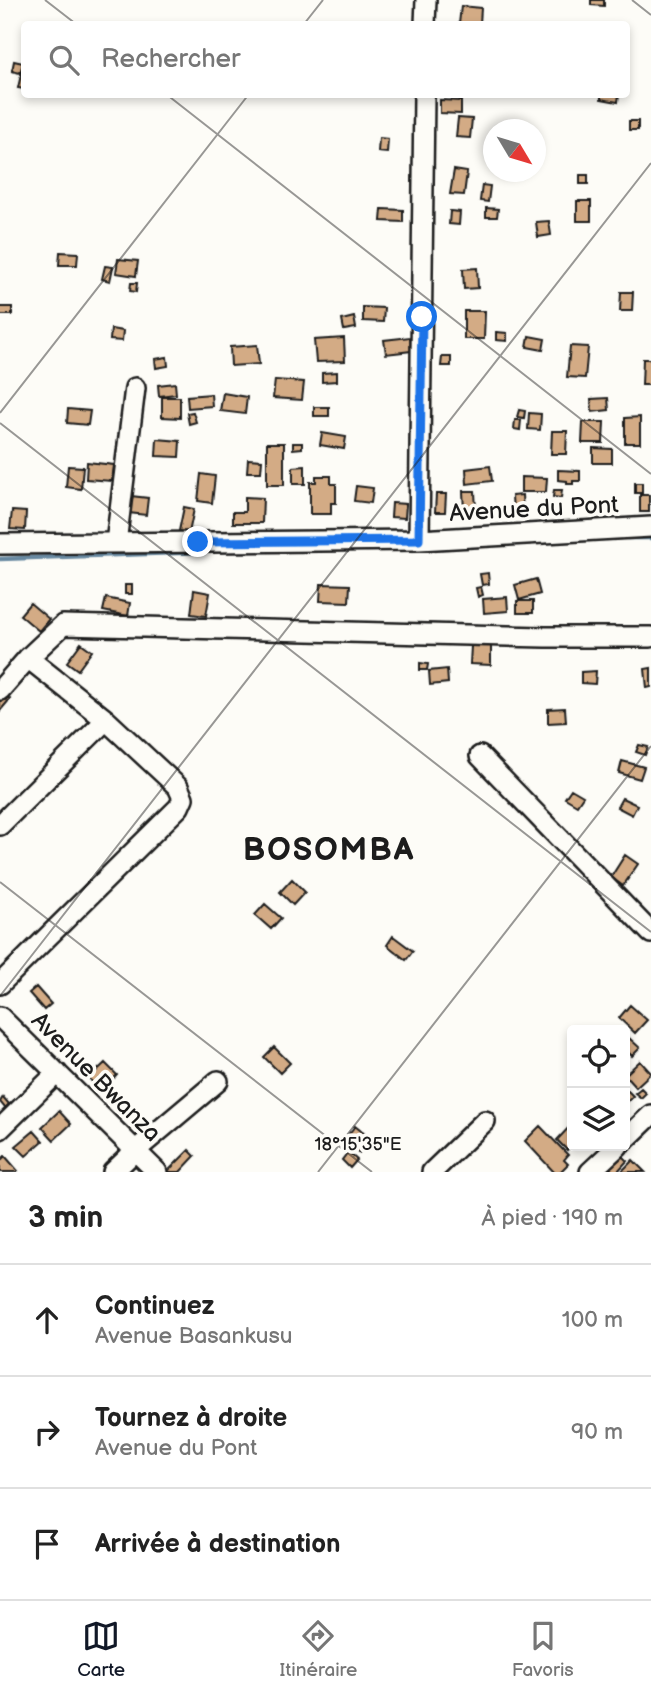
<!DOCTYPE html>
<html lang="fr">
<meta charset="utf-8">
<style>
body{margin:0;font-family:"Balsamiq Sans",sans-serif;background:#f6f6f6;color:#222}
.controls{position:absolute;right:21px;bottom:21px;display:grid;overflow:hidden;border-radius:7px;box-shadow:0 4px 10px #0003}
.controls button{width:63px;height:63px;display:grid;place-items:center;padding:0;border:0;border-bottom:2px solid #e0e0e0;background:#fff;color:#222;font:35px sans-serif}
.compass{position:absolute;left:483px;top:119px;width:63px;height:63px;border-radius:50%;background:#fff;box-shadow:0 4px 10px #0003;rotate:128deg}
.stop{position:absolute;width:21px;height:21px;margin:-16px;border:5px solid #1a73e8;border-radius:50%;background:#fff}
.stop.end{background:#1a73e8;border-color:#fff;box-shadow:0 2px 7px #0008}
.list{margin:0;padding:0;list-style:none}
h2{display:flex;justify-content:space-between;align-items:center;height:91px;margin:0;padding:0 28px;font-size:30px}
h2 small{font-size:23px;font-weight:400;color:#767676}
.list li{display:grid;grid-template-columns:46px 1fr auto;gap:21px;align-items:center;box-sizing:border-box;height:112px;padding:0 28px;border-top:2px solid #e0e0e0}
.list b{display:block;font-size:26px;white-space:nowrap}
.list p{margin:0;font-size:23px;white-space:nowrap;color:#767676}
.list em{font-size:23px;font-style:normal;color:#767676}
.icon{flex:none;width:38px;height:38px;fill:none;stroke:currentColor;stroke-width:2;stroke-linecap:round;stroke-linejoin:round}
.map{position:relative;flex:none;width:651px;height:1172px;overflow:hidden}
.search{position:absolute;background:#fff;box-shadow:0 4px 10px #0003;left:21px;right:21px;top:21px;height:77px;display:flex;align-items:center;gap:18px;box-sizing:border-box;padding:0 24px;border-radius:7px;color:#767676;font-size:26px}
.sheet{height:427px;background:#fff}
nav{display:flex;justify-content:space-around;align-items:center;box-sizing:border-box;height:98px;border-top:2px solid #e0e0e0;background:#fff;font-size:19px;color:#767676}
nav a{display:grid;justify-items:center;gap:4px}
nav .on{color:#111827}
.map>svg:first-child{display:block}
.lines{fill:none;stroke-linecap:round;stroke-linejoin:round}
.stream{stroke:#6789a1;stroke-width:4.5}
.building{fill:#d3ab85;stroke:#1c1c1c;stroke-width:2}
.minor-casing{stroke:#1c1c1c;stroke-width:24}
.minor{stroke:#fdfcf7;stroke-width:19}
.route{stroke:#1a73e8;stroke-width:9}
.ticks{fill:none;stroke:#1c1c1c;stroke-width:2;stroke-opacity:0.45}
.labels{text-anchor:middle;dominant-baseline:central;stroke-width:7;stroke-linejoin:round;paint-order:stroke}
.street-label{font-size:24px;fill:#1c1c1c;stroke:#fdfcf7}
.district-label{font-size:32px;font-weight:bold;letter-spacing:2px;fill:#1c1c1c;stroke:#fdfcf7}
.ticks-label{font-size:18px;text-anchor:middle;fill:#1c1c1c;stroke:#fdfcf7;stroke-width:7;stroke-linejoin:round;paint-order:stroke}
</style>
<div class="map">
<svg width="651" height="1172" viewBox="0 0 651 1172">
<rect width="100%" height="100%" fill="#fdfcf7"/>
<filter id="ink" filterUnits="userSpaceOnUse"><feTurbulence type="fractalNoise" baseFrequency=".0143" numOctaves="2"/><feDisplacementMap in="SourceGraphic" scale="14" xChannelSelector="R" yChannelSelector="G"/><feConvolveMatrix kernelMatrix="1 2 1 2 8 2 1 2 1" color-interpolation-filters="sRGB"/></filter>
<g filter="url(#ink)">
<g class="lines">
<path class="stream" d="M627,538H651
M0,559L206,552"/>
</g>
<path class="building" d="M591,0H604V6L591,5Z
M461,6L481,8L480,24H459Z
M14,61L23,63L20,73L12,71Z
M23,66H24V89L18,88Z
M601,94H619L618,102L601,99Z
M440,100L461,101V114L440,113Z
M458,118L472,119L470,138L456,137Z
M629,121H638V130H629Z
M379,138L388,139L387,153L378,152Z
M454,170L467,172L464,195L450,194Z
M580,175H588V184H580Z
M482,185L490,186L488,202L480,201Z
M577,201H591V221H577Z
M486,208L498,209L497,217H486Z
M382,209L403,210V222L381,221Z
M450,211L460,212L459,225L449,224Z
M549,221L551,235L538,237L536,222Z
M60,252L78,253L77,265H59Z
M118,259L138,261L136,276L116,273Z
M105,266L113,267L110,281L102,279Z
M477,268L478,288L464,289L463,269Z
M131,283H137L136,292L130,291Z
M621,292H633L632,311H620Z
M0,307H12V315H0Z
M363,307L384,308L383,322L363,321Z
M464,311H485L484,339H464Z
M354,317L356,328L344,330L342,320Z
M111,329L123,331L122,341L110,340Z
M496,332L507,333V341L496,340Z
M529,336L545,339L543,350L527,347Z
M410,337L411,351L386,354L384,340Z
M344,338L345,361L316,362L314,340Z
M257,345L259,364L231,366L230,347Z
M570,346L588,347L585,378L567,377Z
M167,357L168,366L156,368L155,359Z
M442,357H451V366H441Z
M643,359H651V385H642Z
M337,372V381L322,382V373Z
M275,380L304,382L302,400L273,398Z
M175,383L176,394L159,396L158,385Z
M223,393L247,397L245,414L220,411Z
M211,394L212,406L188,408L187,396Z
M162,397H180V418L162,417Z
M608,398L609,410L592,412L591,399Z
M314,407H329V416H314Z
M68,409L90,411L88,425L67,423Z
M519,410L525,411L524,418L517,417Z
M193,412L196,422L189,424L187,413Z
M529,413L541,414L540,430L528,429Z
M640,417V443H625V418Z
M515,420H521L520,430L514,429Z
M583,422H604L603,443H582Z
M552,431H567L566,454H551Z
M322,433L346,437L344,449L320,445Z
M157,439L180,441L179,457L156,456Z
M267,443H284V485H267Z
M293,443H302V448L293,449Z
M593,448L612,449V463H593Z
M248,459L262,460L261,472H247Z
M87,462L114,465L112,481L86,479Z
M68,466L83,467L81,489L66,487Z
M305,466V484H293V467Z
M490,466L492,481L467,484L466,469Z
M558,470L580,471V481H573V484H567V481L558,480Z
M201,474L215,476L212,503L198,501Z
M316,476H331V484H336V503H331V514H310V482H316Z
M521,477L547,478L546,492H521Z
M635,483H642V493H635Z
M356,486L373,488L371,503L354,501Z
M554,490H562L561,498L553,497Z
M463,491H475L476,511H464Z
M436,494H446L445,512H435Z
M522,495L523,511H513L512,496Z
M640,495H649V512H640Z
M131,496L148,498L146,515L129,513Z
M245,497L263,498L262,523H233V512H245Z
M392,503L406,504L405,518L391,517Z
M184,507L194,509L189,533L179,531Z
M12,511L26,512L25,530L10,529Z
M488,573L489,584L482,585L480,574Z
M536,579L540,594L519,600L515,585Z
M321,584L350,585L349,602L320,601Z
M125,585H132V594H125Z
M481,587L483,595L478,597L476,588Z
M194,590L210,593L206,616L191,614Z
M507,597L508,611L484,613L483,599Z
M106,598L130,603L128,616L103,611Z
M517,601H533V613H517Z
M30,603L49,619L39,631L20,615Z
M81,643L92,651L78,670L67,662Z
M471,646H491V665L470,664Z
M420,663L428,664L427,670H420Z
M651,668V687L647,688L645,669Z
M447,669L448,683L430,685L429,671Z
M596,671L595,684L581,683V672Z
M2,692L10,699L0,711V693Z
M565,708L566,722L548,723V709Z
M639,745L648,747L645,755L636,752Z
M622,761L644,767L640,779L619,773Z
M571,789L583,796L577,805L565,798Z
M622,798L637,805L632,815L617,807Z
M625,855L638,864L623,886L611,877Z
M292,879L305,892L293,905L280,892Z
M265,904L281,918L271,929L255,915Z
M393,936L413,951L406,960L387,945Z
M36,987L51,1004L44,1010L29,993Z
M630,1005L647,1020L635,1033L619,1018Z
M629,1038L640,1048L632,1056L625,1049V1042Z
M274,1047L290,1063L280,1073L264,1057Z
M640,1061L651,1073L636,1087L625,1075Z
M105,1063L117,1075L106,1087L99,1079L94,1084L89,1078Z
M625,1088L633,1096L625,1104Z
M641,1088L646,1093L641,1098L635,1093Z
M3,1097L9,1104L5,1108L0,1102Z
M59,1111L71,1124L54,1140L42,1127Z
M572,1124V1144L567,1150L557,1140Z
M355,1126L371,1139L359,1153L344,1140Z
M540,1126L568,1155L564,1160L568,1164L560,1172H554L525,1141Z
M34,1131L43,1141L26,1156L16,1146Z
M189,1150L195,1156L180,1172H167Z
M348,1152L357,1160L350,1168L342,1160Z
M618,1152L627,1161L617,1172H614L606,1165Z
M5,1156L18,1171L17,1172H0V1161Z
M633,1160L645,1172H621Z"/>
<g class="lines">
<g class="minor-casing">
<path id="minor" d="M425,24L426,0
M419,540L424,94
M116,543L135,388
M0,544L419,540L651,527
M0,690L28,658L63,625L545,637H651
M480,756L651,933
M0,825L106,720
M0,984L179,807L183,798L178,787L106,720L28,658
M0,1017L157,1172
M0,1129L57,1073
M625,1140L651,1115
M113,1172L136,1150L218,1081
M432,1172L485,1121
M590,1172L618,1146"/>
</g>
<use href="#minor" class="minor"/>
</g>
</g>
<g class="lines" filter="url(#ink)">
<path class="route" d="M198,542L419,540L422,317"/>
</g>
<path class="ticks" d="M45,0L76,24M632,0L651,15M304,24L323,0M166,94L651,474M0,413L249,94M0,423L651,932M0,882L372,1172M0,996L651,163M318,1172L651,746"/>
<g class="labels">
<g class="street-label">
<text transform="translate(534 509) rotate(-3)">Avenue du Pont</text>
<text transform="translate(96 1077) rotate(45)">Avenue Bwanza</text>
</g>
<g class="district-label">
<text x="329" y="850">BOSOMBA</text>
</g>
</g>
<g class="ticks-label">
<text x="358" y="1150">18°15'35"E</text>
</g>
</svg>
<div class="controls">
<button><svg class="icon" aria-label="locate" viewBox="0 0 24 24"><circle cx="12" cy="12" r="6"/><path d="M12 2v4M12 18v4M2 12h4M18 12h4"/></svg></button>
<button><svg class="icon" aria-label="layers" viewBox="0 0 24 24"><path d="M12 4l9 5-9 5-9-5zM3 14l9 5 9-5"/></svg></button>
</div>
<svg class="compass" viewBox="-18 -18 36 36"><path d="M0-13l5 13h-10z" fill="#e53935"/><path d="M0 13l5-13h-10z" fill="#767676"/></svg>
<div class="stop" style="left:422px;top:317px"></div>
<div class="stop end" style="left:198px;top:542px"></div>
<div class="search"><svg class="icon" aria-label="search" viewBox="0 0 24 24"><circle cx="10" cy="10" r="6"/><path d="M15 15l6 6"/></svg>Rechercher</div>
</div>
<section class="sheet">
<h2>3 min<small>À pied · 190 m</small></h2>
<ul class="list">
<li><svg class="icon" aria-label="ahead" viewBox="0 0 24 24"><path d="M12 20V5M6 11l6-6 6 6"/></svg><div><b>Continuez</b><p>Avenue Basankusu</p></div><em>100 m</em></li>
<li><svg class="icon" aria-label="right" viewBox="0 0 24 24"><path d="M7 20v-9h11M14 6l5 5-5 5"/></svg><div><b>Tournez à droite</b><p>Avenue du Pont</p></div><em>90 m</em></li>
<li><svg class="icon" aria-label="arrive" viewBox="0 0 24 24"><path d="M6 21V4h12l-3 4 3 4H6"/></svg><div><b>Arrivée à destination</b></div></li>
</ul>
</section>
<nav>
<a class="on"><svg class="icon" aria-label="map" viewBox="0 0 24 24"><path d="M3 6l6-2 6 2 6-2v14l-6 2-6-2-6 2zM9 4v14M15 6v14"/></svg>Carte</a>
<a><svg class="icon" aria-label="directions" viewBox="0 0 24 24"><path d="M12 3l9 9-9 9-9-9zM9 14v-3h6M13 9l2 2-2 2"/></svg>Itinéraire</a>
<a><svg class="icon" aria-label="saved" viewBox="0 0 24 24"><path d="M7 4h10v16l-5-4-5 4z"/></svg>Favoris</a>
</nav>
